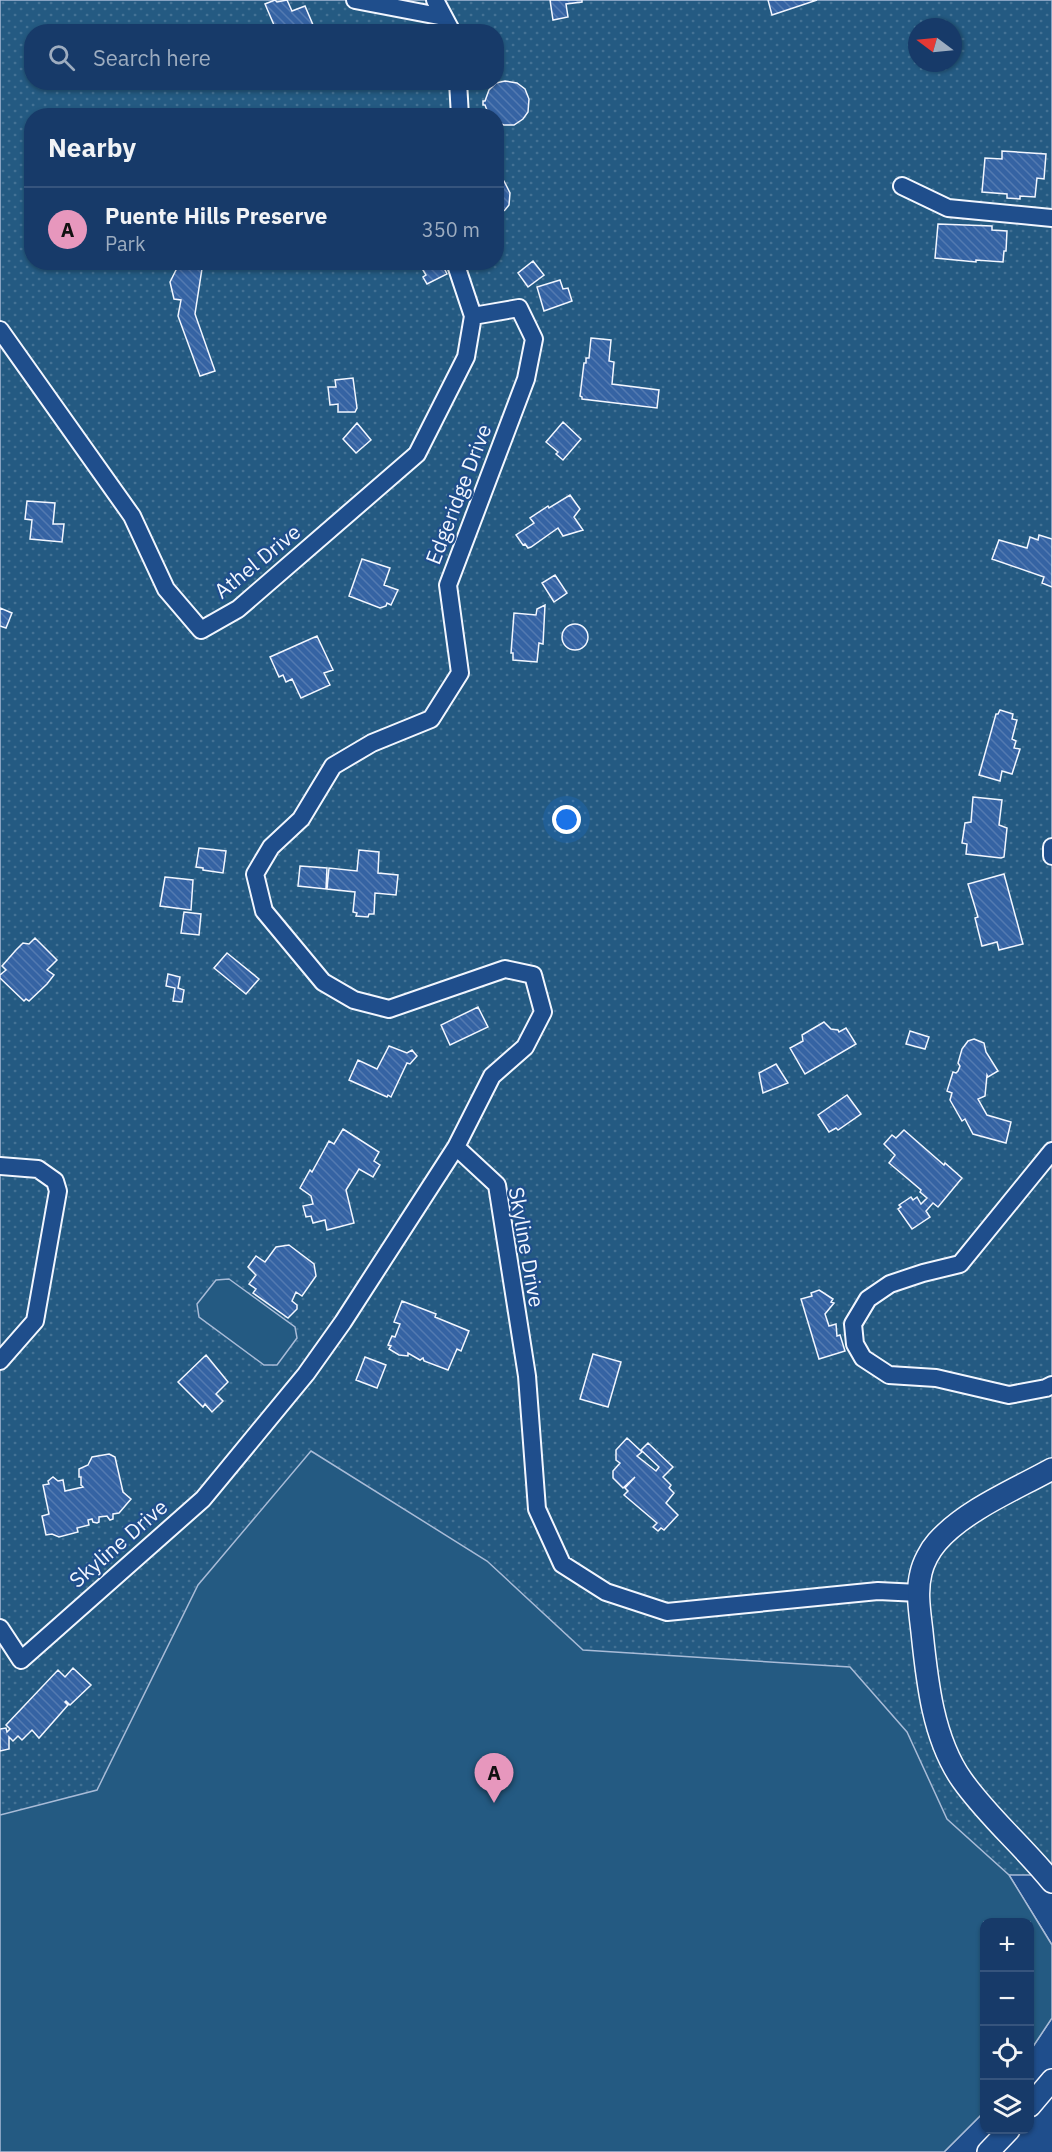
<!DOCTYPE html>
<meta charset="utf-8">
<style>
body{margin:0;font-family:"IBM Plex Sans",sans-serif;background:#20416f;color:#f1f3f6}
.controls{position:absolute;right:18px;bottom:18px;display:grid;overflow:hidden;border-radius:12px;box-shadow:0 2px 4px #0004}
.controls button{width:54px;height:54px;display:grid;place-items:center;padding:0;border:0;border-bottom:2px solid #36547d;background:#173a69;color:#f1f3f6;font:30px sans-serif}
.compass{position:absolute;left:908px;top:18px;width:54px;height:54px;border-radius:50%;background:#173a69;box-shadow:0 2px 4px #0004;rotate:286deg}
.you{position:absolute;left:567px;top:820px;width:21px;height:21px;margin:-15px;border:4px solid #fff;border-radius:50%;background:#1a73e8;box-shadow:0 0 0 9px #1a73e833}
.badge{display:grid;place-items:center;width:39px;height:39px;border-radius:50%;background:#e797bd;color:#111;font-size:20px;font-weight:700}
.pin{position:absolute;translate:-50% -50px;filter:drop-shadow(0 2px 3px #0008)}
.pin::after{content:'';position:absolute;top:32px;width:21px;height:18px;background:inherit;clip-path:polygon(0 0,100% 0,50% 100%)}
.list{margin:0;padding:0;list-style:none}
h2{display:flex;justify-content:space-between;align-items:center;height:78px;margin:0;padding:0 24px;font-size:26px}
h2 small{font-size:20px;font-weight:400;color:#9eadc0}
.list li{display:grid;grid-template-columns:39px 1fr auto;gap:18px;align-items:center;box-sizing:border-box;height:84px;padding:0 24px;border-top:2px solid #36547d}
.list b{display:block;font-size:22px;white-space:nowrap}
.list p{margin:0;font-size:20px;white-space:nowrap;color:#9eadc0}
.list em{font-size:20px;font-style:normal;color:#9eadc0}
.icon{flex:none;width:33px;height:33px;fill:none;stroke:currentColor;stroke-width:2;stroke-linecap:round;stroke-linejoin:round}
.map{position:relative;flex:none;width:1052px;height:2152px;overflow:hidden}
.search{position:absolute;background:#173a69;box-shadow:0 2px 4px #0004;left:24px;top:24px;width:480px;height:66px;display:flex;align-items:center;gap:15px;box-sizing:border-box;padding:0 21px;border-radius:24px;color:#9eadc0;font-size:22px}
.panel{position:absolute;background:#173a69;box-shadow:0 2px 4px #0004;left:24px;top:108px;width:480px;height:162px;border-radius:24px}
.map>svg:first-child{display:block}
.grass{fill:url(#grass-dots);stroke:#a8bbd7;stroke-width:1.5;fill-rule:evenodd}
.green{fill:#245a82;stroke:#a8bbd7;stroke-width:1.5}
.building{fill:url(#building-back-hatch);stroke:#f2f6ff;stroke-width:1.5}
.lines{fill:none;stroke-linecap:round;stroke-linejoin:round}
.minor-casing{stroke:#f2f6ff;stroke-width:20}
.tertiary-casing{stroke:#f2f6ff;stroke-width:24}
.minor{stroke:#1f4e8c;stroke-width:16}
.tertiary{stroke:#1f4e8c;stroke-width:21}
.labels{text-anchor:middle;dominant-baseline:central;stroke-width:4.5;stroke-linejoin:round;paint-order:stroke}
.street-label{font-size:21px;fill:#f2f6ff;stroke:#1f4e8c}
</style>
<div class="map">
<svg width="1052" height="2152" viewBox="0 0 1052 2152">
<defs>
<pattern id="grass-dots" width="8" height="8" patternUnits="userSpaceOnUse" patternTransform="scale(1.5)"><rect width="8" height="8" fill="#245a82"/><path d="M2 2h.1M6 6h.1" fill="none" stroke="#447295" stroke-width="1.8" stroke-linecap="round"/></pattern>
<pattern id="building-back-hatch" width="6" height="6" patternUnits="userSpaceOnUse" patternTransform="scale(1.5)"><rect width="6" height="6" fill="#3563a3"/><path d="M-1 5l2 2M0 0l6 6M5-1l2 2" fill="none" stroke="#537ab1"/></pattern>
</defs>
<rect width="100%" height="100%" fill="#1f4e8c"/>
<path class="grass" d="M0,0H1052V1875H1009L1052,1945V2018L1030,2051V1922H984V2112L944,2152H0ZM917,27H953V63H917ZM32,32H496V82H32ZM32,116H496V262H32Z"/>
<path class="green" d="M229,1279L295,1327L297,1338L277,1365H264L199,1317L197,1304L216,1280Z
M311,1451L487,1561L583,1650L850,1667L907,1732L947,1819L1009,1875L1052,1945V2018L1030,2051V1922H984V2112L944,2152H0V1815L97,1790L198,1585Z"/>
<path class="building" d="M275,0L277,2L287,0L292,11L305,6L316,32H277L265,4Z
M550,0H582V2L566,4L568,17L553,20Z
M768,0H817L772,15Z
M505,81L517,83L525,89L529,99L528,112L523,119L514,125H504L496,122V116H489L485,105H483V101H485L489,90L496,83Z
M1002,151L1046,154L1044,179L1037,178L1035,197L1020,196V199L1007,198V194L982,192L985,158L1002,159Z
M496,177L504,181L510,193L509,205L505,210L496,216Z
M938,224L992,226V230L1007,231L1006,251H1004L1003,262L976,260V262L935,258Z
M533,261L544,275L528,287L518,273Z
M186,262H203L195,314L215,371L200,376L178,316L181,300L174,299L170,282L178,266L185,267Z
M425,262H441L447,274L427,284L423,277L426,275L420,265Z
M560,280L563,289L568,288L572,301L544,311L537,287Z
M591,338L611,340L609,361L614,362L612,384L659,390L657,408L582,399V397L580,396L584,363H586V358H589Z
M353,378L357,408L355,412H338V404L330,405L328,387H336L335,380Z
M563,422L581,439L563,460L556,454L558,452L546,442Z
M357,423L371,440L356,453L343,439Z
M570,495L580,509L574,517L583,530L563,536L558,528L531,547L528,548L525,544L523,545L516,535L534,523L530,518L548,506L549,508Z
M27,501L55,503L53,524H64L62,542L30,539L32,520L25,519Z
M1039,535L1052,539V587L1042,583L1044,577L992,559L999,540L1027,548L1030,537L1038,540Z
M362,559L390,568L384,585L398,590L391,605L387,603L386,606L380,608L349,596Z
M555,575L567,593L554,602L542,583Z
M545,605L543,644L539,643L537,662L513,660V653H511L514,613L536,615L537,609Z
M0,608L12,613L6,628L0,626Z
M562 637a13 13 0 1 1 26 0a13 13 0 1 1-26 0Z
M317,636L333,670L324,673L330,685L301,698L292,679L286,682L283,675L279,677L270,657Z
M1000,710L1013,714L1012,719L1017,720L1012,739L1016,741L1014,748L1020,749L1012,774L1002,771L1000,781L979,775L996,714H998Z
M973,797L1002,800L999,825L1007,828L1004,857L1001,858L966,854L967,844L962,843L965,823L971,822Z
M199,848L226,851L223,873L203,870V868L196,867Z
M359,850L379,852L378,873L398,875L396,895L375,893L374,914H369L368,917L356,916L357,913L353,912L355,892L327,889L329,868L357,871Z
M300,866L327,868L326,889L298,886Z
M1004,874L1023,944L999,950L997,942L982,946L975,918L978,917L968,884Z
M165,877L193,880L191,910L160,906Z
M184,912L201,914L199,935L181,933Z
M35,938L57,960L47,970L54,975L47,984L29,1001L26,999L24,1001L0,978V975L6,970L2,966L16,950L23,943L29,944Z
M227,953L259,979L246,994L214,968Z
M168,974L180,977L178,988L184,990L182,1002L173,1001L175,988L166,986Z
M478,1007L488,1027L450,1045L441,1025Z
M824,1022L831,1029L838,1030L839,1032L846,1028L856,1044L805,1074L790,1048L803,1041L802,1035Z
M910,1031L929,1037L925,1049L906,1044Z
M974,1039L984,1043L986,1052L998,1071L988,1077L987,1075L985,1096L978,1099L987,1115L1011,1122L1006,1143L973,1134L965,1119L962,1121L950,1100L952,1093L947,1091L953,1072L956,1073L958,1071L960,1066L958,1063L962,1049L968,1041Z
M389,1046L407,1053L412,1050L417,1056L410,1064L407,1063L391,1097L388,1095L387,1097L349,1080L358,1060L377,1069Z
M776,1064L788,1083L763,1093L759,1073Z
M847,1095L861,1114L838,1130L836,1128L829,1132L818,1115Z
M343,1129L379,1152L374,1161L380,1165L373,1177L359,1169L346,1190L354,1223L327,1230L325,1220L313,1223L311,1216L306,1217L303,1206L313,1204L311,1196L300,1188L310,1170L312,1172L329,1141L334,1144Z
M904,1130L944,1165L945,1163L962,1178L938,1207L933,1203L926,1211L930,1217L912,1229L898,1209L901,1207L899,1205L911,1197L913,1200L917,1197L921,1204L927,1198L920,1192L921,1190L889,1163L895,1155L884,1144L892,1135L896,1138Z
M289,1245L314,1264L316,1276L302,1296L296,1292L292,1301L297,1305V1309L288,1318L253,1293L256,1289L249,1284L256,1275L248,1267L256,1256L265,1262L276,1247Z
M819,1290L833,1299L831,1302L834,1303L825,1314L829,1326L836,1324L837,1336L840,1335L845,1351L819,1359L801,1299L812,1296L811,1293Z
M402,1301L436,1314L435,1317L469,1331L461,1351L457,1349L448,1370L424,1361L423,1358L420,1360L408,1353V1356L399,1355L389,1349L391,1346L388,1345L392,1336L395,1337L400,1324L394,1322Z
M593,1354L621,1362L608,1407L580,1399Z
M206,1355L228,1382L216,1394L223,1401L212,1412L205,1404L203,1407L178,1382Z
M365,1357L386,1365L377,1388L356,1380Z
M627,1438L642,1452L637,1456L656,1471L659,1467L641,1450L648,1443L673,1467L663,1477L671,1485L669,1488L674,1493L666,1503L678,1515L664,1530L661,1528L658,1531L653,1527L657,1523L624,1495L628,1491L625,1488L635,1477L623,1488L613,1478V1471L620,1463L616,1460V1450Z
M109,1454L115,1457L123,1492L131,1499L119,1513L113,1514V1519L110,1520L107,1516L99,1517V1522L97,1523L93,1522L92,1519L88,1520L89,1525L77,1528L78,1532L59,1537L52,1534L46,1535L42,1516L49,1514L43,1485L49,1484L48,1481L53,1477L58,1481L63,1480L65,1491L83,1487L81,1485V1477H79V1469L88,1465L92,1457Z
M73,1668L91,1685L70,1705L66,1701L65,1702L68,1705L39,1738L32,1730L22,1740L18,1736L13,1741L9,1737V1749L0,1751V1729L6,1728L7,1732L10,1729L6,1725L58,1670L65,1677Z"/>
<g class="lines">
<g class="minor-casing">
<path id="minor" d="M355,0L444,17L452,32
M435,0L444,17
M458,82L460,116
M902,186L948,208L1052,218
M0,330L132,516L166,589L201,630L238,609L417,454L466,357L473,316
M1052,847V856
M456,1147L497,1185L527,1376L537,1509L562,1564L606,1592L667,1612L878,1591L919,1593
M1052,1151L960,1264L923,1273L890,1284L868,1299L853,1324L855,1344L863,1358L889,1375L936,1378L1009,1395L1046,1388L1052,1385
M0,1166L38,1169L55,1181L58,1191L35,1321L0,1361
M0,1628L21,1660L203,1499L306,1374L343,1322L456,1147L492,1076L525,1047L543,1012L533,975L505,969L389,1009L354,1000L323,982L264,911L255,874L271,847L301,819L333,766L372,743L431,719L460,673L448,585L526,379L534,339L519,308L473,316L455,262"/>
</g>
<g class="tertiary-casing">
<path id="tertiary" d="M1052,1469C1016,1489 965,1510 937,1542C930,1550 923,1563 921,1573C916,1592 920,1613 922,1632C927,1681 933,1739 962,1780C988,1817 1024,1847 1052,1882
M1030,2106L1052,2080
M988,2152L1009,2130"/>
</g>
<use href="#minor" class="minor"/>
<use href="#tertiary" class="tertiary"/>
</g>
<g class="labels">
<g class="street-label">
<text transform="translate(458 494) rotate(-69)">Edgeridge Drive</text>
<text transform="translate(257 561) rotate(-39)">Athel Drive</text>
<text transform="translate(527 1247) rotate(80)">Skyline Drive</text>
<text transform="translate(118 1543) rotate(-41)">Skyline Drive</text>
</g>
</g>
</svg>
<div class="controls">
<button>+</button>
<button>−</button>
<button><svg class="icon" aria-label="locate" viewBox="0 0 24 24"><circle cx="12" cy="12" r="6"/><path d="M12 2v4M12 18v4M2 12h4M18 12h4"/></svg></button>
<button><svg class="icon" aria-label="layers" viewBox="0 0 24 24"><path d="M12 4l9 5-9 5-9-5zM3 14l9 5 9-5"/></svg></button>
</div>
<svg class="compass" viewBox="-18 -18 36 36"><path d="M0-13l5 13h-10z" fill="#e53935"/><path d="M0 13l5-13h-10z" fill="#9eadc0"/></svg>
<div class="you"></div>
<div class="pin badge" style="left:494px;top:1803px">A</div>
<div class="search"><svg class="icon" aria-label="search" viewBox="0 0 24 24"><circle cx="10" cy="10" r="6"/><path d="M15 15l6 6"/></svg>Search here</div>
<section class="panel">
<h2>Nearby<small></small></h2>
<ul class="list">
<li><span class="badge">A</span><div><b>Puente Hills Preserve</b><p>Park</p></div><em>350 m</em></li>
</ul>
</section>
</div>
